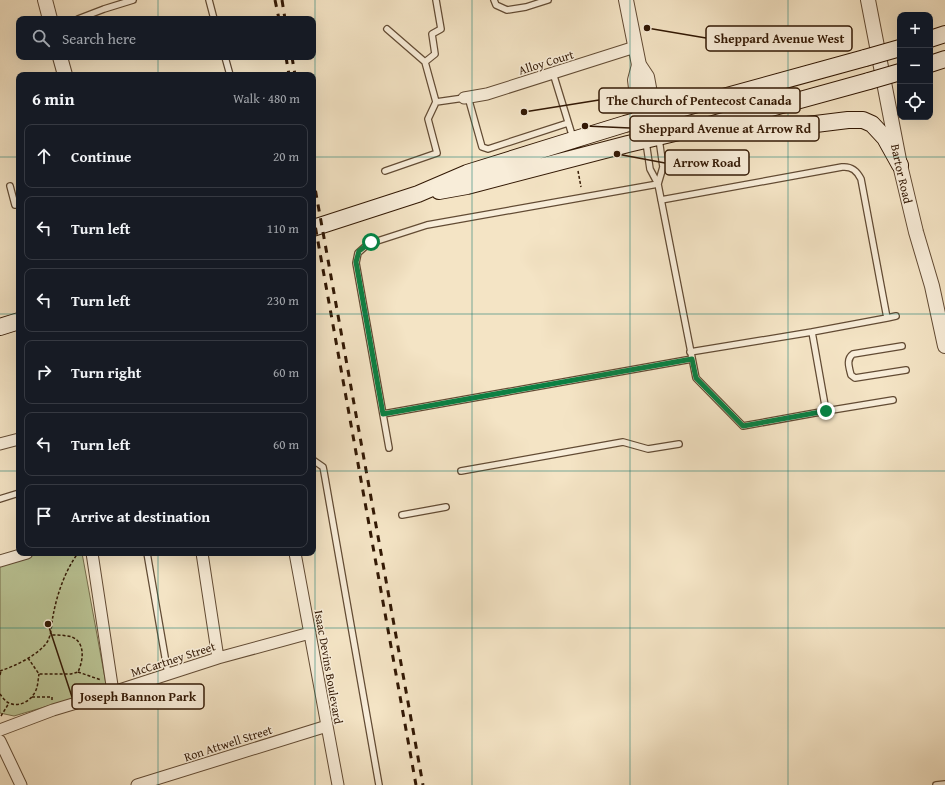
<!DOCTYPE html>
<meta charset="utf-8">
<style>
body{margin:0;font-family:"Gentium Book Plus",serif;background:#20242c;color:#f1f3f6}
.controls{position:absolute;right:12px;top:12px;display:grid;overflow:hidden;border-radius:8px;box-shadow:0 4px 16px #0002}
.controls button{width:36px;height:36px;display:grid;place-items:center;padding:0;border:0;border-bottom:1px solid #363941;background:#171b24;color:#f1f3f6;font:20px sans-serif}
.stop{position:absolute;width:12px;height:12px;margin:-9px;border:3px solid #0b8043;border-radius:50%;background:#fff}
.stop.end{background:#0b8043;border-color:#fff;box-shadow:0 1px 4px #0008}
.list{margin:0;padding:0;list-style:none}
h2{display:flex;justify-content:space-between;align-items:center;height:52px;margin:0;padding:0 16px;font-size:17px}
h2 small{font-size:13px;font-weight:400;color:#9ea1a6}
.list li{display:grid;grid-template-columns:26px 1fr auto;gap:12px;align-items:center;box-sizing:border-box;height:64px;margin:0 8px 8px;padding:0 8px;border:1px solid #363941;border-radius:8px}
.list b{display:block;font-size:15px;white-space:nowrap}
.list em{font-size:13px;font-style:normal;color:#9ea1a6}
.icon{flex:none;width:22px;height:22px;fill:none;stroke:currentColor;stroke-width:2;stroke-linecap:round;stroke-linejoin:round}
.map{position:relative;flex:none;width:945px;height:785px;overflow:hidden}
.search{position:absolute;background:#171b24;box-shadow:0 4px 16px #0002;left:16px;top:16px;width:300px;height:44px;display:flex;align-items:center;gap:10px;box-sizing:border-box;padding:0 14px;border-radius:8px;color:#9ea1a6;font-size:15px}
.panel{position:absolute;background:#171b24;box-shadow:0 4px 16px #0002;left:16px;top:72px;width:300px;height:484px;border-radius:8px}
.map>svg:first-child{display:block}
.park{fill:#bac495;stroke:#766e4c}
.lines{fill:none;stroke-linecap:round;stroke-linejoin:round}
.service-casing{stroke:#624b34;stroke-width:8}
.minor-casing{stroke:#624b34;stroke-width:13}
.tertiary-casing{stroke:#624b34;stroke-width:16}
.secondary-casing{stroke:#321804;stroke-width:18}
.path{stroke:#321804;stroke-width:1.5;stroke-dasharray:3 2;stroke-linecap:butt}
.service{stroke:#f8edd9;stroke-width:5.5}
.minor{stroke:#f8edd9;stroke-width:11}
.tertiary{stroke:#f8edd9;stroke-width:14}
.secondary{stroke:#f8edd9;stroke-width:16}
.rail{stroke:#321804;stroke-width:3;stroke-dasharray:7 7;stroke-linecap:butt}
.secondary-bridge-casing{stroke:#321804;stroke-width:18;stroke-linecap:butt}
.secondary-bridge{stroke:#f8edd9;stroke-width:16}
.route{stroke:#0b8043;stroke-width:5}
.grid{fill:none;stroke:#0f766e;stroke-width:1;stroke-opacity:0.55}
.labels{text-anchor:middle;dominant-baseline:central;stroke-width:3;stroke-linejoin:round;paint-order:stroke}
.street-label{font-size:12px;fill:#321804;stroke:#f8edd9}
.leader{fill:none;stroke:#321804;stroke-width:1.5}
.callout-dot{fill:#321804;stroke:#f8edd9;stroke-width:1.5}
.callout{fill:#f8edd9;stroke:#321804;stroke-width:1.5}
.callout-label{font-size:13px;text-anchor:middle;font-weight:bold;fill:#321804}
</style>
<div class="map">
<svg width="945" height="785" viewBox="0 0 945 785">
<rect width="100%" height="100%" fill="#f4e4c5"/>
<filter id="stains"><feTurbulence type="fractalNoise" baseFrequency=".005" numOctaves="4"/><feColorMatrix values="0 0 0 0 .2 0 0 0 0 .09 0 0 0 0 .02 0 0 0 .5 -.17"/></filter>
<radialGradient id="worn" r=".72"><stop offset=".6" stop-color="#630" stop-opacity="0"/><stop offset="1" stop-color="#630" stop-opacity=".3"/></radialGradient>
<path class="park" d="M36,553H82L106,684L102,690L14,716L0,713V563Z"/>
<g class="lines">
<g class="service-casing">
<path id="service" d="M209,0L214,19
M494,0L496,5L507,10L526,7L548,0
M78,19L104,9L133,0
M387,29L425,62L436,102L464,98
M225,57L230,75
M425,62L435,54L432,34L441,29L436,0
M553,73L573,138
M468,97L482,147L488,149L568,123
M646,142L650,169L658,184L696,378L743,426L826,411
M385,171L437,153L428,119L436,102
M658,184L663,167L659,139
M10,186L15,205L19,204
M661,200L842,167C852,166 857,171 861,179L887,318L896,316
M812,332L826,411L893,400
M902,346L853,354C846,359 849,367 851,375L855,378L906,370
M690,352L812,332L887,318
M383,414L692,359
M389,448L356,263L358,253L368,244L427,225L658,184
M313,460L323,467L324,472L379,785
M461,471L623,442L648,449L679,444
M0,499L19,493
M402,515L446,507
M147,553L168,674
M936,785L945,784"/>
</g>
<g class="minor-casing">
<path id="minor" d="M464,98L487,94L635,47
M0,444L19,439
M92,553L113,692
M202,553L218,658
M295,553L338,785
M0,561L27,553
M0,730L53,710L113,692L218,658L310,633
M0,741L21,785
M137,785L327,726"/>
</g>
<g class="tertiary-casing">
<g id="tertiary">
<path d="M45,0L50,19"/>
<path d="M626,0L639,65L647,77L658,136"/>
<path id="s1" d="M868,0L900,165L916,232L932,286L945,346"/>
<path d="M60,57L65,75"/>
<path d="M639,65L635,80L640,120L645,140"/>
</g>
</g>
<g class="secondary-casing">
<path id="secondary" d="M930,39L945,34
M930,64L945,59
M726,124H740L767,130L848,120H863L872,124L885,138L900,165
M439,191L467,186L628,144L713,124L869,81
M313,228L418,194L467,173L573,140L625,124L865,58
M0,327L19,321"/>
</g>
<path class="path" d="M578,171L581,187
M28,658L39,674H71L78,672C83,661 86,643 72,637C66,635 56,635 50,635
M0,671C15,666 34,657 45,645C52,637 51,625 53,616C57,594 65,571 78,553
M78,672L101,680
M0,675L1,671
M0,694C2,697 6,702 9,703C20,708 32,700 36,690C38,686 38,679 39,674
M32,697H52V700
M1,716L9,703"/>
<use href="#service" class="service"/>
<use href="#minor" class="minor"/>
<use href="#tertiary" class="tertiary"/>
<use href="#secondary" class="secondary"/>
<path class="rail" d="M275,0L279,19
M282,0L285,19
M286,57L289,75
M292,57L295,75
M313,177L423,785
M313,214L416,785"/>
<g class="secondary-bridge-casing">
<path id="secondary-bridge" d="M865,58L900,48
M869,81L900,72"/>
</g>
<use href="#secondary-bridge" class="secondary-bridge"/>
</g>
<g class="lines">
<path class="route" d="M371,242L359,251L356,262L383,414L692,359L696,378L743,426L826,411"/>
</g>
<path class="grid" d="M158,0V19M315,0V785M472,0V785M630,0V785M788,0V785M158,57V75M0,157H19M313,157H945M0,314H19M313,314H945M0,471H19M313,471H945M158,553V785M0,628H945"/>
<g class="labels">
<g class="street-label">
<text transform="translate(546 62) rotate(-17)">Alloy Court</text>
<text stroke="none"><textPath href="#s1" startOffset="177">Bartor Road</textPath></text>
<text transform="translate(173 659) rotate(-18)">McCartney Street</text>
<text transform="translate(329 667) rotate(80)">Isaac Devins Boulevard</text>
<text transform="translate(228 743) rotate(-18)">Ron Attwell Street</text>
</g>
</g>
<path class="leader" d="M647 28L706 38M524 112L599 100M585 126L630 128M617 154L665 163M48 624L72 697"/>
<g class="callout-dot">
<circle cx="647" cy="28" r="4"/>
<circle cx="524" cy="112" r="4"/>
<circle cx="585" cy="126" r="4"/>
<circle cx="617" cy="154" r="4"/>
<circle cx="48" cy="624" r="4"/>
</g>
<g class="callout">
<rect x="706" y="26" width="146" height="25" rx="4"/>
<rect x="599" y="88" width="201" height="25" rx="4"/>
<rect x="630" y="116" width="189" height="25" rx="4"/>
<rect x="665" y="150" width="84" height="25" rx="4"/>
<rect x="72" y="684" width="132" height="25" rx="4"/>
</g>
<g class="callout-label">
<text x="779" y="43">Sheppard Avenue West</text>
<text x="699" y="105">The Church of Pentecost Canada</text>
<text x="725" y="133">Sheppard Avenue at Arrow Rd</text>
<text x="707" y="167">Arrow Road</text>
<text x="138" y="701">Joseph Bannon Park</text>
</g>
<rect width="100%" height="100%" filter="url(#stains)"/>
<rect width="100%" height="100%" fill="url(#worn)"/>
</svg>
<div class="controls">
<button>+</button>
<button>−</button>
<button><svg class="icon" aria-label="locate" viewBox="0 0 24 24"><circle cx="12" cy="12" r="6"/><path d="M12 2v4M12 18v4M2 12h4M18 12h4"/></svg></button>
</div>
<div class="stop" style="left:371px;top:242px"></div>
<div class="stop end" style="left:826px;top:411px"></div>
<div class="search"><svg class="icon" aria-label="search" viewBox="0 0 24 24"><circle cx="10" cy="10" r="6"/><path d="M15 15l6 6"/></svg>Search here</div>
<section class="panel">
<h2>6 min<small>Walk · 480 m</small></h2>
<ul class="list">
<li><svg class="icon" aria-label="ahead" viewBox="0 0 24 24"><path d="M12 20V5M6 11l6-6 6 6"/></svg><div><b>Continue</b></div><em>20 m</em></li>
<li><svg class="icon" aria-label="left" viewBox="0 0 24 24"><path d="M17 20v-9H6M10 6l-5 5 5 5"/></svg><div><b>Turn left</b></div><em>110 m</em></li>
<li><svg class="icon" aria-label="left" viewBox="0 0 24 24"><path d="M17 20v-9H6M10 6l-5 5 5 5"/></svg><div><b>Turn left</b></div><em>230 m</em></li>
<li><svg class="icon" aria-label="right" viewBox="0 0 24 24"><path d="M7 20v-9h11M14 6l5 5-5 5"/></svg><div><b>Turn right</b></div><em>60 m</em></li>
<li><svg class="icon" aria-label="left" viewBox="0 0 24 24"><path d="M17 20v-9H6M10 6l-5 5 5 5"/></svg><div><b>Turn left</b></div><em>60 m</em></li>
<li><svg class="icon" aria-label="arrive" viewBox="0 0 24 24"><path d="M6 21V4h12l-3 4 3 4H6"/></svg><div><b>Arrive at destination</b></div></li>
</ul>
</section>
</div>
